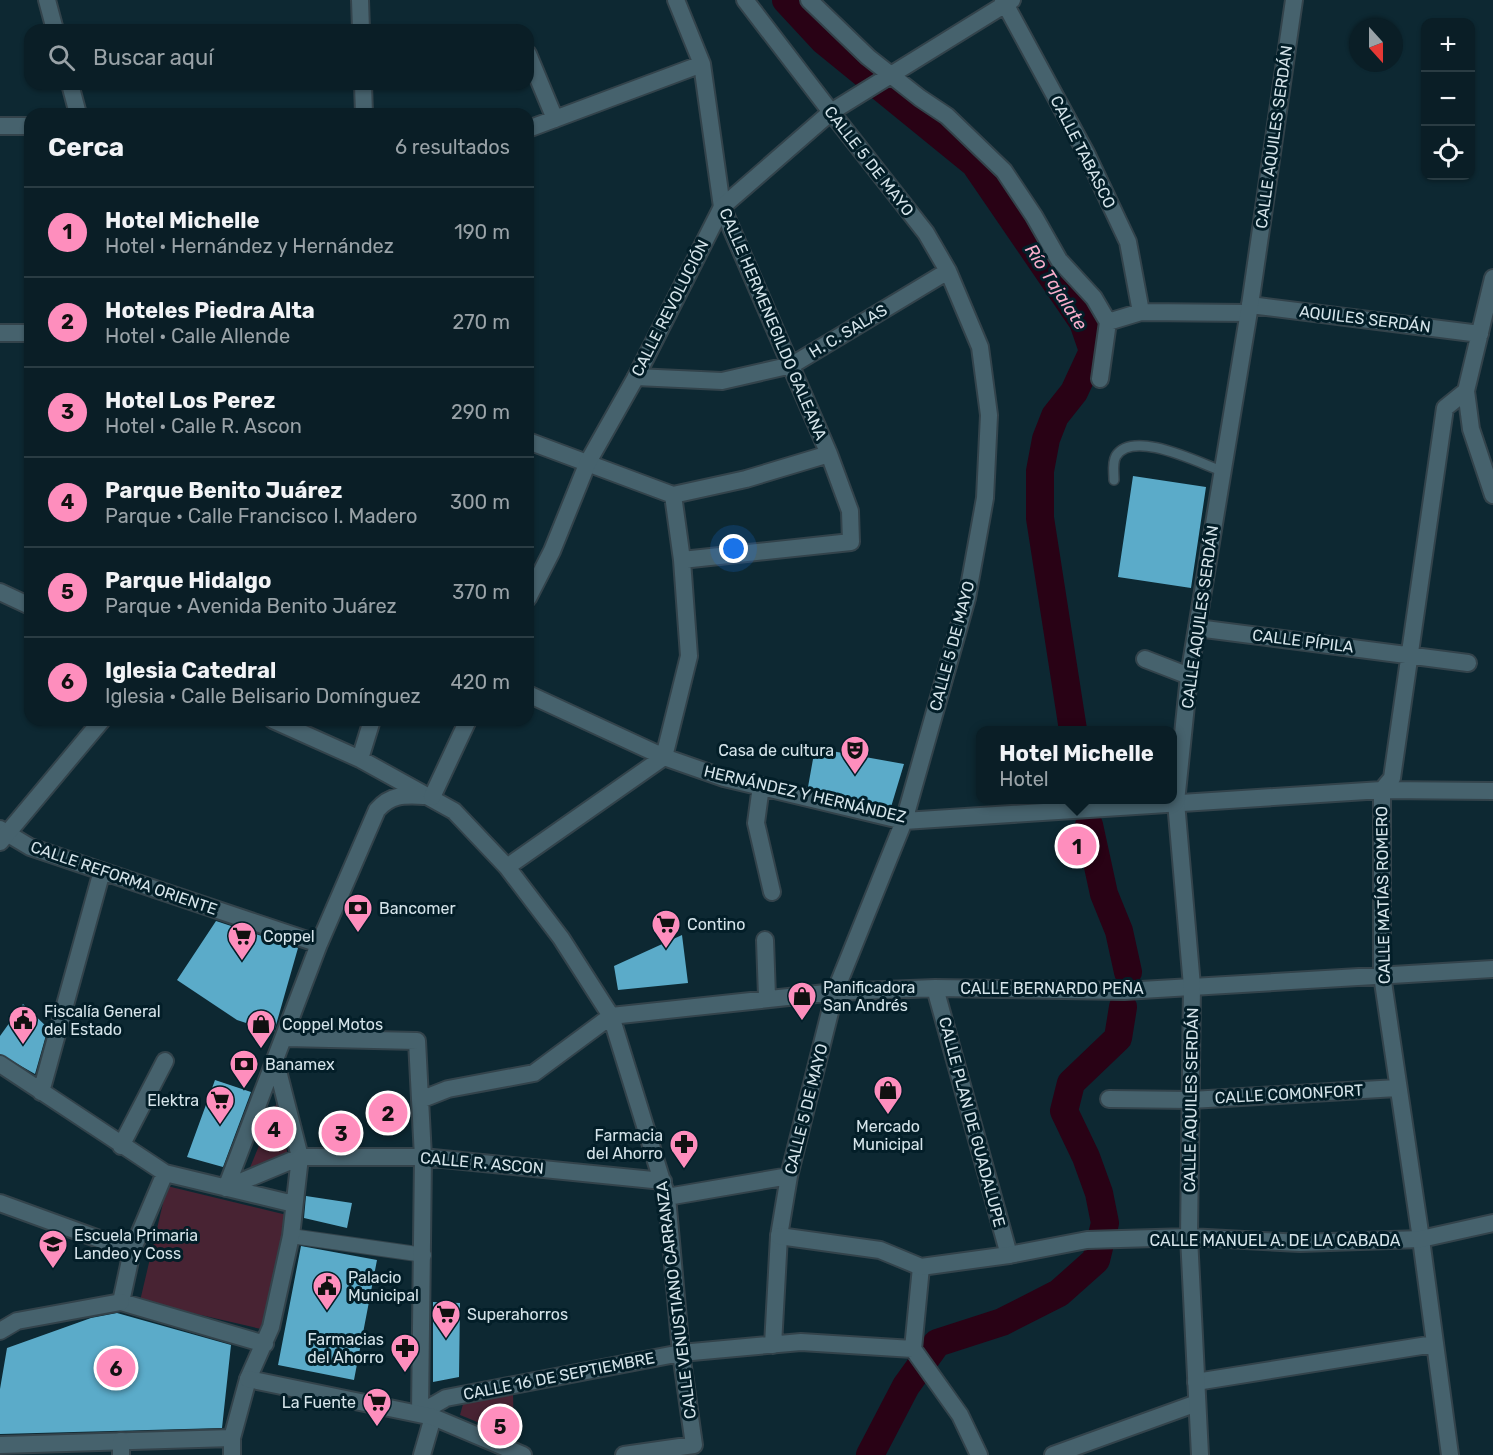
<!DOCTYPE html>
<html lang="es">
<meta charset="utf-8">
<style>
body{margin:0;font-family:Rubik,sans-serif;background:#13272e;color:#f1f3f6}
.controls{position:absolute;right:18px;top:18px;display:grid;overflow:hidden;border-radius:12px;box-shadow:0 2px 4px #0004}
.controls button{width:54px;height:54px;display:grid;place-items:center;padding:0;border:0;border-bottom:2px solid #2a3c43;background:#0a1e26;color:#f1f3f6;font:30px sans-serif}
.compass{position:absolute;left:1349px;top:18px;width:54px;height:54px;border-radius:50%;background:#0a1e26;box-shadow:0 2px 4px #0004;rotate:159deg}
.you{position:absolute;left:734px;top:549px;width:21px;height:21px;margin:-15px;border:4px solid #fff;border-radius:50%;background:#1a73e8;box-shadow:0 0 0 9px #1a73e833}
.badge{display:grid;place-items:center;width:39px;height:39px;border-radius:50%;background:#fe8ebd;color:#111;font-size:20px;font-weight:700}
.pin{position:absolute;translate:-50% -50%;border:3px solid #fff;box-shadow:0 2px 6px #0006}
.popup{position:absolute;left:976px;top:726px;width:201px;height:78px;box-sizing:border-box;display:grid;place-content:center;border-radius:12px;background:#0a1e26;filter:drop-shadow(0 2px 4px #0005);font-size:20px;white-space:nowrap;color:#99a2a7}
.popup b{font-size:22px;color:#f1f3f6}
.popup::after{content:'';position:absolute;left:50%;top:100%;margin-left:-12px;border:12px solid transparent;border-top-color:#0a1e26}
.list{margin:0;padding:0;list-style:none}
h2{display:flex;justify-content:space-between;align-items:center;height:78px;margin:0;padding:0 24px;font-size:26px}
h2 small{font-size:20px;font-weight:400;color:#99a2a7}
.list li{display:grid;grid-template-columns:39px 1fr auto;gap:18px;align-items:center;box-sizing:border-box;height:90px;padding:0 24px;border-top:2px solid #2a3c43}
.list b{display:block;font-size:22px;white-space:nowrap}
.list p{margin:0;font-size:20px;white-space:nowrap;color:#99a2a7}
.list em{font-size:20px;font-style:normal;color:#99a2a7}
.icon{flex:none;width:33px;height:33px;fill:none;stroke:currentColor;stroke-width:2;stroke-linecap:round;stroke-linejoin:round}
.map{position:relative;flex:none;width:1493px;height:1455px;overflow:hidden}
.search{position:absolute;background:#0a1e26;box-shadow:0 2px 4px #0004;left:24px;top:24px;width:510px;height:66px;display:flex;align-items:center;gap:15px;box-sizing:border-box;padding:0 21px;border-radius:18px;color:#99a2a7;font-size:22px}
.panel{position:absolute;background:#0a1e26;box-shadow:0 2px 4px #0004;left:24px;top:108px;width:510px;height:618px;border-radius:18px}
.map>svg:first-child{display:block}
.green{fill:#482333}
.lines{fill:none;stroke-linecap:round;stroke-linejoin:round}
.river{stroke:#290215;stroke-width:28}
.building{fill:#5babc9}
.service-casing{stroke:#33434b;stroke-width:12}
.pedestrian-casing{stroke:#33434b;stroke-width:16}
.minor-casing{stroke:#33434b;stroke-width:20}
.tertiary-casing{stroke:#33434b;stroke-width:20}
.secondary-casing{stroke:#33434b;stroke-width:20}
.service{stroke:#46626d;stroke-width:9}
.pedestrian{stroke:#46626d;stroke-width:14}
.minor{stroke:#46626d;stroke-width:16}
.tertiary{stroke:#46626d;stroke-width:16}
.secondary{stroke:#46626d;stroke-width:16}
.labels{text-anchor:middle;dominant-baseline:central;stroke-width:6;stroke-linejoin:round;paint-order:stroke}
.street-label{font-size:16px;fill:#d5e4ea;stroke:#031e28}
.poi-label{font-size:16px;fill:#d5e4ea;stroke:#031e28;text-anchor:start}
.water-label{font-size:18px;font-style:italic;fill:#f9adcb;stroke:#031e28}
</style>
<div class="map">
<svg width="1493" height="1455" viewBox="0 0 1493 1455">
<rect width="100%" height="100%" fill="#0d2832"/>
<path class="green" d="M277,1102L288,1156L249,1170Z
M167,1186L287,1215L261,1329L140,1301Z
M513,1393L514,1437L460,1415L463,1404Z"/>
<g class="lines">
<path class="river" d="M786,0L824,41L975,164L1083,322L1093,351L1074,392L1055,416L1046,439L1040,471V518L1073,730
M1089,825L1104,894L1119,931L1128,972
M870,1455L906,1386L937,1343L1002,1322L1059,1293L1096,1260L1105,1223L1099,1193L1086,1157L1064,1111L1071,1083L1118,1038L1123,1007"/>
</g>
<path class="building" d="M1133,476L1206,487L1191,588L1118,577Z
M815,748L904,764L891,807L808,787Z
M216,921L298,948L274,1032L237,1020L177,980Z
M682,935L688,983L618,990L614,966Z
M23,1004L48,1028L35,1074L0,1054V1036Z
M215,1080L251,1092L223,1167L187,1157Z
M306,1196L352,1203L347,1228L304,1218Z
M301,1246L377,1260L354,1380L278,1365Z
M433,1302L460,1303L459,1377L433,1382Z
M117,1313L231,1345L222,1428L0,1434V1389L7,1348L91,1318Z"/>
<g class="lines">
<g class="service-casing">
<path id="service" d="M1114,480C1114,472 1112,463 1116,456C1133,429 1199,463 1222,471"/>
</g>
<g class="pedestrian-casing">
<path id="pedestrian" d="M291,1236L424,1255"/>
</g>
<g class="minor-casing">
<path id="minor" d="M47,0L55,30
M360,0L361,30
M676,0L702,64L722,207L829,454L850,511L851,542L682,560
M809,0L868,57L920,98L947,116L1004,171L1034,216L1059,260L1094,298L1108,322L1100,379
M1003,0L1086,153L1128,242L1141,312
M528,54L555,119
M70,84L78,114
M363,84L364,114
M0,126H30
M528,129L702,64
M1250,305L1480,334
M1108,322L1141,312L1248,313
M0,333H30
M636,377L722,381L792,365L948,271
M1466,391L1471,429L1493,495
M528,441L673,495
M673,495L746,479L829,454
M0,592L30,606
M1197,628L1468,663
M1145,659L1189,676
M528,694L664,757L724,778L904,821L1382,790L1493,791
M273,720L360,759L454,811L507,867L561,938L611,1016L667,1197L681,1353L694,1445L624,1455
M360,759L372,720
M761,786L756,823L772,892
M0,829L30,847L319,944
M507,867L664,757L689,656L682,560L673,495
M765,940L767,997
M935,988L1009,1255
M286,1038L417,1041L423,1157L420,1413
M0,1064L165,1173L294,1204
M41,1092L102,871
M1109,1099L1191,1100L1397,1088
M420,1100L448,1089L534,1073L611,1016L835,992L935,988L1124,991L1493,969
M121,1146L165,1061
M165,1173L132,1251L121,1302L265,1344
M226,1188L319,944L377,810C391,794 404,795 425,796
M226,1188L300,1157H423L663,1181
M667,1197L789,1176
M921,1267L913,1349L960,1415L979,1455
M773,1345L779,1236L789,1176L835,992L904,821L967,598L985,498L989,415L980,347L948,271L926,233L831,112L1012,0
M1196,1382L1434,1344
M420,1413L446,1398L681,1353L801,1342L913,1349
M0,1445L232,1438
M232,1455V1438L248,1379L271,1327L291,1236L300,1157L276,1063
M422,1455L433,1417
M1053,1455L1197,1403
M1450,1455L1421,1239L1382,975V790L1392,778L1445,408L1466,391L1493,278"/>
</g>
<g class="tertiary-casing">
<path id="tertiary" d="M0,842L102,720
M0,1203L132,1251
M779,1236L880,1250L921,1267L1009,1255L1087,1240L1189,1237L1300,1243L1421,1239L1493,1223
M0,1331L17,1321L121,1302
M248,1379L433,1417L523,1455
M121,1455V1441
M1200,1455L1189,1237L1192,986L1176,802L1189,676L1250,305L1294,0"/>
</g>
<g class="secondary-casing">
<path id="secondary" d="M528,598L552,551L588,462L636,377L722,207L831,112L745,0
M432,797L468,720"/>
</g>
<use href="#service" class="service"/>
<use href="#pedestrian" class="pedestrian"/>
<use href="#minor" class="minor"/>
<use href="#tertiary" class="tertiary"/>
<use href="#secondary" class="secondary"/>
</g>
<defs>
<g id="theatre-pin" transform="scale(1.5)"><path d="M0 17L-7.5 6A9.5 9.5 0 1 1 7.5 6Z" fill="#fe8ebd" stroke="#031e28"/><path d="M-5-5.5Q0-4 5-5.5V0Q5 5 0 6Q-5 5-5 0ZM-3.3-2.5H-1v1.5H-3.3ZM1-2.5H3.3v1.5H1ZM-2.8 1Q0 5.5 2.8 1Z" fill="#111"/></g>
<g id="bank-pin" transform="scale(1.5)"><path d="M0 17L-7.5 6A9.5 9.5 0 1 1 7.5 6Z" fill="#fe8ebd" stroke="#031e28"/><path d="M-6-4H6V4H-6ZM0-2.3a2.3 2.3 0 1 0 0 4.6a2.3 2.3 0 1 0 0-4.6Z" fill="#111"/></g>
<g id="supermarket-pin" transform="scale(1.5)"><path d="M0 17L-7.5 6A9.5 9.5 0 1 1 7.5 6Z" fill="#fe8ebd" stroke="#031e28"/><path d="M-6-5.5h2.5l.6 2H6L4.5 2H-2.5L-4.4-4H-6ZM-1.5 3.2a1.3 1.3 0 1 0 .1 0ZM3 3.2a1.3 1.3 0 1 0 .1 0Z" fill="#111"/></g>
<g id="shop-pin" transform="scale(1.5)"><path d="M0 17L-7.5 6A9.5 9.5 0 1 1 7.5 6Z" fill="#fe8ebd" stroke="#031e28"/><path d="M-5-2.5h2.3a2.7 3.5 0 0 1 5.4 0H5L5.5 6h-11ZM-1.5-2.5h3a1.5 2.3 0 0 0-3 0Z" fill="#111"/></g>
<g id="civic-pin" transform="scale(1.5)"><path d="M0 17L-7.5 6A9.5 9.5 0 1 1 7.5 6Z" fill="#fe8ebd" stroke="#031e28"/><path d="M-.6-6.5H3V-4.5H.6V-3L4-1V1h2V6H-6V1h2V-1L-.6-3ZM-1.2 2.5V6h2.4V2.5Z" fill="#111"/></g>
<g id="pharmacy-pin" transform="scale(1.5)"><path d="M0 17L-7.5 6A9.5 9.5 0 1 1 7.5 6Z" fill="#fe8ebd" stroke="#031e28"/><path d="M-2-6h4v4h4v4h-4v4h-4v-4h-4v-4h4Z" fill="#111"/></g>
<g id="school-pin" transform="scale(1.5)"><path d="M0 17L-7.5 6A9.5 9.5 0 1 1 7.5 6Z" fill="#fe8ebd" stroke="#031e28"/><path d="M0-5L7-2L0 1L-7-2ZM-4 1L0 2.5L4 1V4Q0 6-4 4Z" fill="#111"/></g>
</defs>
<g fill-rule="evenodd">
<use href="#theatre-pin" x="855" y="750"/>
<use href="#bank-pin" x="358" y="908"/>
<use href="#supermarket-pin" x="666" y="924"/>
<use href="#supermarket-pin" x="242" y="936"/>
<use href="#shop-pin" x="802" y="996"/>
<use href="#civic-pin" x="23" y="1020"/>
<use href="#shop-pin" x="261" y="1024"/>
<use href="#bank-pin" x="244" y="1064"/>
<use href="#shop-pin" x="888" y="1090"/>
<use href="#supermarket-pin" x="220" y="1100"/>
<use href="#pharmacy-pin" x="684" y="1144"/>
<use href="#school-pin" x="53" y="1244"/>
<use href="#civic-pin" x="327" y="1286"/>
<use href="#supermarket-pin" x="446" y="1314"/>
<use href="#pharmacy-pin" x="405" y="1348"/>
<use href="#supermarket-pin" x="377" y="1402"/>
</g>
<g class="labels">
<g class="street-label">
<text transform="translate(1274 137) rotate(-82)">CALLE AQUILES SERDÁN</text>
<text transform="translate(1083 152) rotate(63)">CALLE TABASCO</text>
<text transform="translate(869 161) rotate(52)">CALLE 5 DE MAYO</text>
<text transform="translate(670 308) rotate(-63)">CALLE REVOLUCIÓN</text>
<text transform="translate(1365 319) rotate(7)">AQUILES SERDÁN</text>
<text transform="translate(773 324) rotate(67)">CALLE HERMENEGILDO GALEANA</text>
<text transform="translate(848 331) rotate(-31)">H. C. SALAS</text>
<text transform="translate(1200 617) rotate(-82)">CALLE AQUILES SERDÁN</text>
<text transform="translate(1303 641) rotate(7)">CALLE PÍPILA</text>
<text transform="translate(952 646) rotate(-75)">CALLE 5 DE MAYO</text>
<text transform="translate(805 794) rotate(13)">HERNÁNDEZ Y HERNÁNDEZ</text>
<text transform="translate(124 878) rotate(19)">CALLE REFORMA ORIENTE</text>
<text transform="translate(1383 895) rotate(-91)">CALLE MATÍAS ROMERO</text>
<text x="1052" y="988">CALLE BERNARDO PEÑA</text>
<text transform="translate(1289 1094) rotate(-3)">CALLE COMONFORT</text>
<text transform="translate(1191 1100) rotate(-89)">CALLE AQUILES SERDÁN</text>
<text transform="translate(806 1109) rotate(-76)">CALLE 5 DE MAYO</text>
<text transform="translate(972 1122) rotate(75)">CALLE PLAN DE GUADALUPE</text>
<text transform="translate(482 1163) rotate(5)">CALLE R. ASCON</text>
<text x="1275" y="1240">CALLE MANUEL A. DE LA CABADA</text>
<text transform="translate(676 1300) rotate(-97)">CALLE VENUSTIANO CARRANZA</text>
<text transform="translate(559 1376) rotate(-11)">CALLE 16 DE SEPTIEMBRE</text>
</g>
<g class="poi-label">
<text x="834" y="750" text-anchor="end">Casa de cultura</text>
<text x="379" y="908">Bancomer</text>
<text x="687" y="924">Contino</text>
<text x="263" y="936">Coppel</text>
<text x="823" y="987">Panificadora<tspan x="823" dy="18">San Andrés</tspan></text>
<text x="44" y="1011">Fiscalía General<tspan x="44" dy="18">del Estado</tspan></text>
<text x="282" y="1024">Coppel Motos</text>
<text x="265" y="1064">Banamex</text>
<text x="199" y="1100" text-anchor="end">Elektra</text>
<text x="888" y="1126" text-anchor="middle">Mercado<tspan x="888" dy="18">Municipal</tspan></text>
<text x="663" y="1135" text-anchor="end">Farmacia<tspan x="663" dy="18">del Ahorro</tspan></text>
<text x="74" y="1235">Escuela Primaria<tspan x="74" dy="18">Landeo y Coss</tspan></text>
<text x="348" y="1277">Palacio<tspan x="348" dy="18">Municipal</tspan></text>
<text x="467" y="1314">Superahorros</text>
<text x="384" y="1339" text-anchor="end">Farmacias<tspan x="384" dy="18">del Ahorro</tspan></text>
<text x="356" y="1402" text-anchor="end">La Fuente</text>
</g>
<g class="water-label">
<text transform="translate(1056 287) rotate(57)">Río Tajalate</text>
</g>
</g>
</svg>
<div class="controls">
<button>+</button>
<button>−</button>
<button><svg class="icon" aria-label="locate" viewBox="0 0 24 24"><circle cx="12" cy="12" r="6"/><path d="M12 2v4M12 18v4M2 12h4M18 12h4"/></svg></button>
</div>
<svg class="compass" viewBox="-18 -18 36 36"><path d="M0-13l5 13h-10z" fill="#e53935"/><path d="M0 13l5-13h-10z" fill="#99a2a7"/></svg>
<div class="you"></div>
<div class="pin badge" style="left:1077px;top:846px">1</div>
<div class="popup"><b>Hotel Michelle</b>Hotel</div>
<div class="pin badge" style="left:388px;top:1113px">2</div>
<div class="pin badge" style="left:341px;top:1133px">3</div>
<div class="pin badge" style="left:274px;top:1129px">4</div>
<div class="pin badge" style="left:500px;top:1426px">5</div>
<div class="pin badge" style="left:116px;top:1368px">6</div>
<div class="search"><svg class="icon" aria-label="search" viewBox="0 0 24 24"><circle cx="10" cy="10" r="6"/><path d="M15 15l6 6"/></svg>Buscar aquí</div>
<section class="panel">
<h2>Cerca<small>6 resultados</small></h2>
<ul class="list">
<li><span class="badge">1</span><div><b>Hotel Michelle</b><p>Hotel · Hernández y Hernández</p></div><em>190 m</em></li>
<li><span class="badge">2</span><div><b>Hoteles Piedra Alta</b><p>Hotel · Calle Allende</p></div><em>270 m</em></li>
<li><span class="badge">3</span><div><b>Hotel Los Perez</b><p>Hotel · Calle R. Ascon</p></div><em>290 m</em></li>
<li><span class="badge">4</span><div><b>Parque Benito Juárez</b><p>Parque · Calle Francisco I. Madero</p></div><em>300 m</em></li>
<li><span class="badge">5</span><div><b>Parque Hidalgo</b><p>Parque · Avenida Benito Juárez</p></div><em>370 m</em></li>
<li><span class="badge">6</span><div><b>Iglesia Catedral</b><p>Iglesia · Calle Belisario Domínguez</p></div><em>420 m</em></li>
</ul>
</section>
</div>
